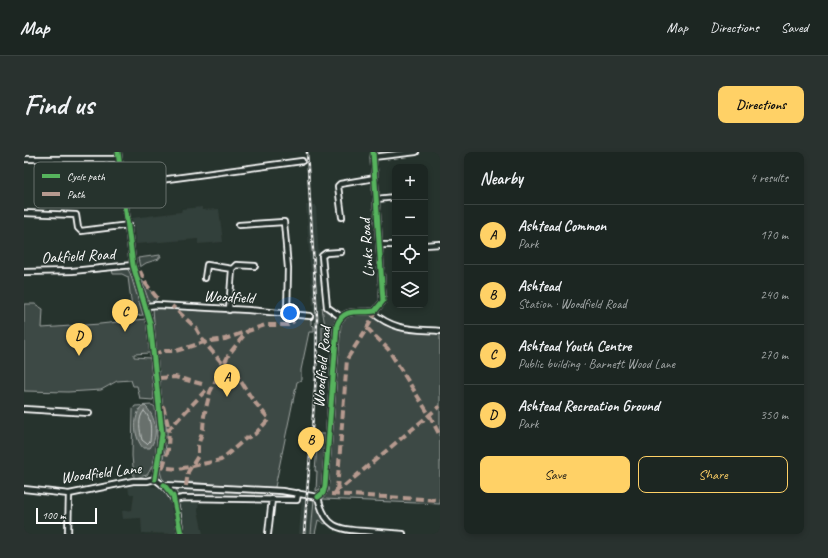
<!DOCTYPE html>
<meta charset="utf-8">
<style>
body{margin:0;font-family:Caveat,sans-serif;background:#29322f;color:#f1f3f6}
.controls{position:absolute;right:12px;top:12px;display:grid;overflow:hidden;border-radius:8px;box-shadow:0 2px 6px #0003}
.controls button{width:36px;height:36px;display:grid;place-items:center;padding:0;border:0;border-bottom:1px solid #3a4340;background:#1c2622;color:#f1f3f6;font:20px sans-serif}
.scale{position:absolute;left:12px;bottom:10px;width:61px;box-sizing:border-box;padding-left:4px;border:2px solid #fff;border-top:0;font-size:11px;line-height:14px;white-space:nowrap;color:#fff;-webkit-text-stroke:3px #26332d;paint-order:stroke}
.you{position:absolute;left:266px;top:161px;width:14px;height:14px;margin:-10px;border:3px solid #fff;border-radius:50%;background:#1a73e8;box-shadow:0 0 0 6px #1a73e833}
.badge{display:grid;place-items:center;width:26px;height:26px;border-radius:50%;background:#ffd166;color:#111;font-size:13px;font-weight:700}
.pin{position:absolute;translate:-50% -33px;filter:drop-shadow(0 1px 2px #0008)}
.pin::after{content:'';position:absolute;top:21px;width:14px;height:12px;background:inherit;clip-path:polygon(0 0,100% 0,50% 100%)}
.list{margin:0;padding:0;list-style:none}
h2{display:flex;justify-content:space-between;align-items:center;height:52px;margin:0;padding:0 16px;font-size:17px}
h2 small{font-size:13px;font-weight:400;color:#a0a5a5}
.list li{display:grid;grid-template-columns:26px 1fr auto;gap:12px;align-items:center;box-sizing:border-box;height:60px;padding:0 16px;border-top:1px solid #3a4340}
.list b{display:block;font-size:15px;white-space:nowrap}
.list p{margin:0;font-size:13px;white-space:nowrap;color:#a0a5a5}
.list em{font-size:13px;font-style:normal;color:#a0a5a5}
.actions{display:flex;gap:8px;padding:12px 16px}
.actions a{flex:1;padding:9px 0;border:1px solid #ffd166;border-radius:8px;text-align:center;font-size:14px;color:#ffd166}
.actions .main{background:#ffd166;color:#111}
.icon{flex:none;width:22px;height:22px;fill:none;stroke:currentColor;stroke-width:2;stroke-linecap:round;stroke-linejoin:round}
.map{position:relative;flex:none;width:416px;height:382px;overflow:hidden;border-radius:8px}
header{display:flex;align-items:center;gap:24px;box-sizing:border-box;height:56px;padding:0 20px;background:#1c2622;border-bottom:1px solid #3a4340}
header strong{font-size:19px}
nav{display:flex;gap:22px;margin-inline-start:auto;font-size:14px}
.intro{display:flex;align-items:center;justify-content:space-between;box-sizing:border-box;height:96px;padding:0 24px}
h1{margin:0;font-size:28px}
.button{padding:10px 18px;border-radius:8px;background:#ffd166;color:#111;font-size:14px;font-weight:700}
main{display:flex;gap:24px;padding:0 24px}
aside{flex:1;background:#1c2622;border-radius:8px;box-shadow:0 2px 6px #0003}
.map>svg:first-child{display:block}
.built{fill:#333f3a}
.green{fill:#3e4944;stroke:#9ea4a2}
.water{fill:#67706c;stroke:#a4a9a7}
.lines{fill:none;stroke-linecap:round;stroke-linejoin:round}
.shore{stroke:#c2c6c4;stroke-width:1}
.minor-casing{stroke:#fff;stroke-width:8}
.minor{stroke:#26332d;stroke-width:4.5}
.rail-casing{stroke:#fff;stroke-width:2.5}
.rail{stroke:#26332d;stroke-width:1;stroke-dasharray:3;stroke-linecap:butt}
.quiet{stroke:#b69a8f;stroke-width:4;stroke-dasharray:8 4;stroke-linecap:butt}
.cycleway-casing{stroke:#26332d;stroke-width:8}
.cycleway{stroke:#56b35d;stroke-width:5}
.labels{text-anchor:middle;dominant-baseline:central;stroke-width:3;stroke-linejoin:round;paint-order:stroke}
.street-label{font-size:16px;fill:#fff;stroke:#26332d}
.key{fill:#26332d;stroke:#67706c;stroke-width:1}
.key-label{font-size:11px;fill:#fff}
</style>
<header>
<strong>Map</strong>
<nav><a>Map</a><a>Directions</a><a>Saved</a></nav>
</header>
<div class="intro"><h1>Find us</h1><a class="button">Directions</a></div>
<main>
<div class="map">
<svg width="416" height="382" viewBox="0 0 416 382">
<rect width="100%" height="100%" fill="#26332d"/>
<filter id="ink" filterUnits="userSpaceOnUse"><feTurbulence type="fractalNoise" baseFrequency=".025" numOctaves="2"/><feDisplacementMap in="SourceGraphic" scale="8" xChannelSelector="R" yChannelSelector="G"/><feConvolveMatrix kernelMatrix="1 2 1 2 8 2 1 2 1" color-interpolation-filters="sRGB"/></filter>
<g filter="url(#ink)">
<path class="built" d="M99,22L107,77L103,78L100,76L97,52H95L96,41L94,40L91,23Z
M282,53H292L298,165V195L295,196V206H290V172Z
M178,55V58L195,57L199,90L174,92V87L112,92L108,66L157,60L158,57Z
M104,332L126,334L136,336L142,339L147,347L155,382L118,381L117,366L99,367L98,359L108,358L110,342H105Z
M278,346L290,347L287,382H275Z
M160,347H175L174,358L179,382H159L153,351Z"/>
<path class="green" d="M136,103L137,105H135V107L122,111L116,115L114,106Z
M103,116L106,121L119,163L109,164L104,125L98,122H89L88,117Z
M117,127L133,147L126,152Z
M0,152H11L19,157L18,176L76,172L122,167L126,199L125,201L110,202V205L126,206L130,245L129,248L116,247L113,234H109L107,228L93,229L77,238L44,240L0,239Z
M302,155L313,164L310,191L298,192V174H301L298,156Z
M129,156L230,160L287,167V173L290,174V180H285L277,218V228L273,230L251,335L247,337L164,330L150,332L143,331L138,326L136,319L143,289V280L134,224Z
M330,162L348,163L361,173L374,177L416,182V352L299,347L304,339L317,172L320,166Z
M128,253L131,255C133,276 136,305 123,323L111,326L110,325L108,304L109,257L111,254Z
M294,282H303L299,329L296,337L292,339L293,319H291Z
M154,336L229,339L271,343L270,346L156,343L153,342L152,338Z
M290,347H293L296,359L305,370L301,372L294,368L291,382H287Z"/>
<path class="water" d="M121,254C132,264 135,284 126,296H119C110,285 109,269 116,256Z"/>
<g class="lines">
<path class="shore" d="M120,259C128,266 127,279 126,289L123,292L118,288C116,279 113,266 120,259Z"/>
<g class="minor-casing">
<path id="minor" d="M94,0L109,113L126,171L138,282L131,327
M349,5L392,0
M0,7H95
M99,33L278,9
M353,47L371,45
M0,61L52,63L54,76L57,79L105,73
M318,65L314,34L316,32L351,26
M215,73L260,70L264,116L263,162
M356,93H371
M401,93L416,92
M0,120L48,119L109,113
M181,126L183,113L208,117
M123,154L133,153L224,158L286,164
M205,158L208,117L212,113L231,114
M348,160C370,179 388,177 416,179
M317,165L303,155L298,104L302,101L317,100
M0,257L65,261
M131,327C154,343 152,356 157,382
M140,333L258,339L294,345
M0,337L45,342L109,329H123L131,327
M294,345L299,341L301,334L313,173C320,154 337,162 351,159L359,149L349,0
M294,345C301,375 313,378 341,379C354,380 367,381 379,382
M150,348L159,346L273,348L274,341
M44,382L45,342
M244,382L248,347"/>
</g>
<use href="#minor" class="minor"/>
<g class="rail-casing">
<path id="rail" d="M280,382L292,224L293,165L283,0"/>
</g>
<use href="#rail" class="rail"/>
<path class="quiet" d="M116,119L122,132L134,147
M343,176L351,162
M129,203L138,199H152L180,190L201,187L241,173H264L270,169
M135,226L151,225L178,232
M139,254L145,277
M132,315L155,317L197,308L221,287L231,282L245,267L228,247L214,225L206,216L199,212L180,190L172,176L148,154
M139,315L144,298L145,277L183,237
M162,334L164,320L174,304V294L179,277L180,264L186,240L205,202L225,177
M313,338L323,207L343,176L364,197L406,264L416,284
M311,341L313,338L319,335L416,254
M307,342L416,348"/>
<g class="cycleway-casing">
<path id="cycleway" d="M94,0L109,113L126,171L138,282L131,327
M140,333L149,344L157,382
M294,345L299,341L301,334L313,173C320,154 337,162 351,159L359,149L349,0"/>
</g>
<use href="#cycleway" class="cycleway"/>
</g>
</g>
<g class="labels">
<g class="street-label">
<text transform="translate(343 96) rotate(-94)">Links Road</text>
<text transform="translate(54 104) rotate(-3)">Oakfield Road</text>
<text transform="translate(205 145) rotate(3)">Woodfield</text>
<text transform="translate(298 215) rotate(-85)">Woodfield Road</text>
<text transform="translate(77 321) rotate(-7)">Woodfield Lane</text>
</g>
</g>
<rect x="10" y="10" width="132" height="46" rx="6" class="key"/>
<rect x="18" y="22" width="18" height="4" fill="#56b35d"/>
<rect x="18" y="40" width="18" height="4" fill="#b69a8f"/>
<g class="key-label">
<text x="43" y="28">Cycle path</text>
<text x="43" y="46">Path</text>
</g>
</svg>
<div class="controls">
<button>+</button>
<button>−</button>
<button><svg class="icon" aria-label="locate" viewBox="0 0 24 24"><circle cx="12" cy="12" r="6"/><path d="M12 2v4M12 18v4M2 12h4M18 12h4"/></svg></button>
<button><svg class="icon" aria-label="layers" viewBox="0 0 24 24"><path d="M12 4l9 5-9 5-9-5zM3 14l9 5 9-5"/></svg></button>
</div>
<div class="scale">100 m</div>
<div class="you"></div>
<div class="pin badge" style="left:203px;top:245px">A</div>
<div class="pin badge" style="left:287px;top:308px">B</div>
<div class="pin badge" style="left:101px;top:180px">C</div>
<div class="pin badge" style="left:55px;top:204px">D</div>
</div>
<aside>
<h2>Nearby<small>4 results</small></h2>
<ul class="list">
<li><span class="badge">A</span><div><b>Ashtead Common</b><p>Park</p></div><em>170 m</em></li>
<li><span class="badge">B</span><div><b>Ashtead</b><p>Station · Woodfield Road</p></div><em>240 m</em></li>
<li><span class="badge">C</span><div><b>Ashtead Youth Centre</b><p>Public building · Barnett Wood Lane</p></div><em>270 m</em></li>
<li><span class="badge">D</span><div><b>Ashtead Recreation Ground</b><p>Park</p></div><em>350 m</em></li>
</ul>
<div class="actions"><a class="main">Save</a><a>Share</a></div>
</aside>
</main>
